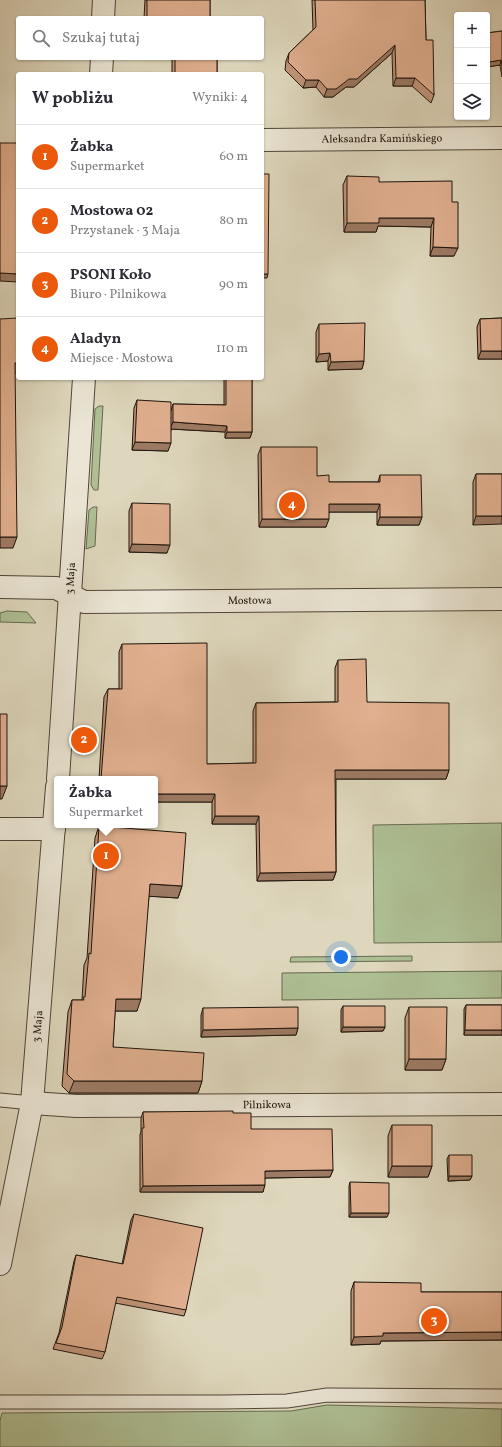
<!DOCTYPE html>
<html lang="pl">
<meta charset="utf-8">
<style>
body{margin:0;font-family:Vollkorn,serif;background:#f2f2f3;color:#2b2b33}
.controls{position:absolute;right:12px;top:12px;display:grid;overflow:hidden;border-radius:4px;box-shadow:0 1px 3px #0004}
.controls button{width:36px;height:36px;display:grid;place-items:center;padding:0;border:0;border-bottom:1px solid #e1e1e2;background:#fff;color:#2b2b33;font:20px sans-serif}
.you{position:absolute;left:341px;top:957px;width:14px;height:14px;margin:-10px;border:3px solid #fff;border-radius:50%;background:#1a73e8;box-shadow:0 0 0 6px #1a73e833}
.badge{display:grid;place-items:center;width:26px;height:26px;border-radius:50%;background:#ea580c;color:#fff;font-size:13px;font-weight:700}
.pin{position:absolute;translate:-50% -50%;border:2px solid #fff;box-shadow:0 1px 4px #0006}
.popup{position:absolute;left:54px;top:776px;width:104px;height:52px;box-sizing:border-box;display:grid;place-content:center;border-radius:4px;background:#fff;filter:drop-shadow(0 1px 3px #0005);font-size:13px;white-space:nowrap;color:#7c7c81}
.popup b{font-size:15px;color:#2b2b33}
.popup::after{content:'';position:absolute;left:50%;top:100%;margin-left:-8px;border:8px solid transparent;border-top-color:#fff}
.list{margin:0;padding:0;list-style:none}
h2{display:flex;justify-content:space-between;align-items:center;height:52px;margin:0;padding:0 16px;font-size:17px}
h2 small{font-size:13px;font-weight:400;color:#7c7c81}
.list li{display:grid;grid-template-columns:26px 1fr auto;gap:12px;align-items:center;box-sizing:border-box;height:64px;padding:0 16px;border-top:1px solid #e1e1e2}
.list b{display:block;font-size:15px;white-space:nowrap}
.list p{margin:0;font-size:13px;white-space:nowrap;color:#7c7c81}
.list em{font-size:13px;font-style:normal;color:#7c7c81}
.icon{flex:none;width:22px;height:22px;fill:none;stroke:currentColor;stroke-width:2;stroke-linecap:round;stroke-linejoin:round}
.map{position:relative;flex:none;width:502px;height:1447px;overflow:hidden}
.search{position:absolute;background:#fff;box-shadow:0 1px 3px #0004;left:16px;top:16px;width:248px;height:44px;display:flex;align-items:center;gap:10px;box-sizing:border-box;padding:0 14px;border-radius:4px;color:#7c7c81;font-size:15px}
.panel{position:absolute;background:#fff;box-shadow:0 1px 3px #0004;left:16px;top:72px;width:248px;height:308px;border-radius:4px}
.map>svg:first-child{display:block}
.green{fill:#aebf94;stroke:#666a50}
.lines{fill:none;stroke-linecap:round;stroke-linejoin:round}
.service-casing{stroke:#4f4538;stroke-width:15}
.minor-casing{stroke:#4f4538;stroke-width:24}
.tertiary-casing{stroke:#4f4538;stroke-width:24}
.service{stroke:#eae5d4;stroke-width:13}
.minor{stroke:#eae5d4;stroke-width:22}
.tertiary{stroke:#eae5d4;stroke-width:22}
.wall{fill:#c1967b;stroke:#1f140c}
.shaded-wall{fill:#9d7a64;stroke:#1f140c}
.building{fill:#e0af8f;stroke:#1f140c}
.labels{text-anchor:middle;dominant-baseline:central;stroke-width:3;stroke-linejoin:round;paint-order:stroke}
.street-label{font-size:11px;fill:#1f140c;stroke:#eae5d4}
</style>
<div class="map">
<svg width="502" height="1447" viewBox="0 0 502 1447">
<rect width="100%" height="100%" fill="#ded7bd"/>
<filter id="stains"><feTurbulence type="fractalNoise" baseFrequency=".005" numOctaves="4"/><feColorMatrix values="0 0 0 0 .2 0 0 0 0 .09 0 0 0 0 .02 0 0 0 .5 -.17"/></filter>
<radialGradient id="worn" r=".72"><stop offset=".6" stop-color="#630" stop-opacity="0"/><stop offset="1" stop-color="#630" stop-opacity=".3"/></radialGradient>
<path class="green" d="M99,406H103L98,490H94L91,485L95,409Z
M93,507H97L95,546L86,549L89,510Z
M7,611L27,612L36,623L0,622V613Z
M502,823V942L374,943L373,825Z
M412,956V961L290,962L291,957Z
M502,971V998L282,1000V973Z
M327,1405L502,1409V1447H0V1421L2,1413L291,1411Z"/>
<g class="lines">
<g class="service-casing">
<path id="service" d="M0,1100L32,1103
M0,1402H222L287,1401L327,1395L502,1396"/>
</g>
<g class="minor-casing">
<g id="minor">
<path id="s1" d="M262,140L502,138"/>
<path id="s2" d="M0,587L56,588L84,602L502,599"/>
<path d="M0,829H54"/>
<path id="s3" d="M32,1103L76,1106L502,1104"/>
</g>
</g>
<g class="tertiary-casing">
<g id="tertiary">
<path d="M103,18L104,0"/>
<path d="M101,74L102,58"/>
<path id="s4" d="M58,779L84,378"/>
<path id="s5" d="M0,1264L32,1103L57,787"/>
</g>
</g>
<use href="#service" class="service"/>
<use href="#minor" class="minor"/>
<use href="#tertiary" class="tertiary"/>
</g>
<path class="wall" d="M145,0H210V18H144Z
M312,0H425L426,40L434,95L431,103L412,86H393L392,53L354,87H346L333,97H324L316,87L303,88L285,70L286,61L289,53L313,30Z
M502,31V77L500,65L487,67V33Z
M172,58H217V74H172Z
M347,176L379,182L452,202L454,256H430L431,227L378,226L376,232H344L343,185Z
M502,318V359H478L477,327L480,319Z
M319,324L364,361L362,369L328,370V361L316,362V332Z
M224,378H252V432L250,438H225V432L171,429L168,451L132,450L134,408L137,400L171,411L173,404L224,405Z
M261,447L329,482H378L380,475L422,517L419,525H377V512H329L326,527H259L258,455Z
M476,474H502L473,525V482Z
M132,503L167,553L129,552V511Z
M122,644L207,764L253,763V711L256,703L335,702V668L338,660L367,702L449,770L446,779H336V872L333,880L257,881L256,824H212V802H155V779H99L104,697L108,689H119V652Z
M99,826L182,886L178,898L149,896L137,1011H115L113,1047L202,1081L198,1093H69L62,1086L68,1012L72,1000H82L84,965L87,958L95,838Z
M466,1005H502V1035H464V1009Z
M343,1006L385,1027L383,1031L341,1032V1010Z
M409,1007L446,1059L442,1070H405V1018Z
M203,1008L298,1028L296,1035L201,1037V1015Z
M143,1112L233,1113L251,1129L333,1170L330,1177L265,1178L263,1192H140V1135L141,1131V1118Z
M392,1125L432,1166L428,1177H388V1136Z
M449,1155L472,1176L470,1180L448,1181L447,1159Z
M350,1182L387,1217H349V1186Z
M134,1214L186,1310L184,1316L115,1303L105,1352L102,1359L53,1349L59,1333L74,1261L76,1255L122,1264L131,1220Z
M354,1282L421,1292H502V1340L381,1341L380,1344L351,1345V1291Z"/>
<path class="shaded-wall" d="M395,45L392,53L354,87H346L333,97H324L327,89Z
M501,60L500,65L487,67L489,62Z
M396,78H415L412,86H393Z
M306,80H319L316,87L303,88Z
M379,218H434L431,227L378,226L376,232H344L347,223Z
M433,247L458,248L454,256H430Z
M0,273L18,274V282L0,281Z
M262,274H268L267,278H262Z
M481,351H502V359H478Z
M330,353L328,361L316,362L319,354Z
M364,361L362,369L328,370L331,362Z
M15,363H18V373H11Z
M173,422L227,426L225,432L170,429Z
M227,432H252L250,438H225Z
M135,442L171,443L168,451L132,450Z
M329,504H380L377,512H326Z
M476,516H502V524L473,525Z
M380,517H422L419,525H377Z
M262,519H329L326,527H259Z
M0,537H17L13,548H0Z
M132,544L170,545L167,553L129,552Z
M335,770H449L446,779H332Z
M0,786H7L2,799H0Z
M155,794H215L212,802H155Z
M215,816H259L256,824H212Z
M336,872L333,880L257,881L260,873Z
M150,884L182,886L178,898L145,896Z
M116,999H141L137,1011H111Z
M343,1027H385L383,1031L341,1032Z
M298,1028L296,1035L201,1037L203,1030Z
M465,1030H502V1035H464Z
M409,1059H446L442,1070H405Z
M74,1081H202L198,1093H69Z
M392,1166H432L428,1177H388Z
M333,1170L330,1177L263,1178L265,1171Z
M449,1176H472L470,1180L448,1181Z
M265,1185L263,1192H140L143,1186Z
M351,1213H389L387,1217H349Z
M502,1332V1340L381,1341L380,1344L351,1345L354,1337L383,1333Z"/>
<path class="building" d="M147,0H210V18H147Z
M315,0H425L426,40H433L434,95L415,78H396L395,45L357,79H349L336,89H327L319,80H306L288,62L289,53L316,27Z
M502,31V65L501,60L489,62L487,50V33Z
M175,58H217V74H175Z
M0,143H18V274L0,273Z
M262,174H269L268,274H262Z
M347,176L379,177V182L452,181V202H458V248L433,247L434,218H379V223H347Z
M18,318V363H15L17,537H0V319Z
M502,318V351H481L480,319Z
M365,323L364,361L331,362L330,353L319,354V324Z
M226,378H252V432H227V426L173,422V404L226,405Z
M137,400L171,402V443L135,442Z
M261,447H317V476L329,475V482H380V475H421L422,517H380V504H329V519H262Z
M476,474H502V516H476Z
M132,503L170,504V545L132,544Z
M207,643V764L256,763V703L338,702V660L366,659L367,702L449,703V770H335L336,872L260,873L259,816H215V794H155V779H101L108,689H122V644Z
M0,714H7V786H0Z
M99,826L186,833L182,886L150,884L141,999H116L113,1047L204,1053L202,1081H74L67,1074L72,1000H84L83,997H85L89,953L91,954Z
M466,1005H502V1030H465Z
M343,1006H385V1027H343Z
M298,1007V1028L203,1030V1008Z
M409,1007H447L446,1059H409Z
M233,1111V1113H251V1129H332L333,1170L265,1171V1185L143,1186L142,1128H144L143,1112Z
M392,1125H432V1166H392Z
M449,1155H472V1176H449Z
M350,1182L389,1183V1213H351Z
M134,1214L203,1228L186,1310L117,1297L105,1352L56,1343L62,1327L76,1255L123,1264Z
M354,1282L421,1283V1292H502V1332L383,1333V1336L354,1337Z"/>
<g class="labels">
<g class="street-label">
<text stroke="none"><textPath href="#s1" startOffset="120">Aleksandra Kamińskiego</textPath></text>
<text stroke="none"><textPath href="#s4" startOffset="201">3 Maja</textPath></text>
<text stroke="none"><textPath href="#s2" startOffset="253">Mostowa</textPath></text>
<text stroke="none"><textPath href="#s5" startOffset="241">3 Maja</textPath></text>
<text stroke="none"><textPath href="#s3" startOffset="235">Pilnikowa</textPath></text>
</g>
</g>
<rect width="100%" height="100%" filter="url(#stains)"/>
<rect width="100%" height="100%" fill="url(#worn)"/>
</svg>
<div class="controls">
<button>+</button>
<button>−</button>
<button><svg class="icon" aria-label="layers" viewBox="0 0 24 24"><path d="M12 4l9 5-9 5-9-5zM3 14l9 5 9-5"/></svg></button>
</div>
<div class="you"></div>
<div class="pin badge" style="left:106px;top:856px">1</div>
<div class="popup"><b>Żabka</b>Supermarket</div>
<div class="pin badge" style="left:84px;top:740px">2</div>
<div class="pin badge" style="left:434px;top:1321px">3</div>
<div class="pin badge" style="left:292px;top:505px">4</div>
<div class="search"><svg class="icon" aria-label="search" viewBox="0 0 24 24"><circle cx="10" cy="10" r="6"/><path d="M15 15l6 6"/></svg>Szukaj tutaj</div>
<section class="panel">
<h2>W pobliżu<small>Wyniki: 4</small></h2>
<ul class="list">
<li><span class="badge">1</span><div><b>Żabka</b><p>Supermarket</p></div><em>60 m</em></li>
<li><span class="badge">2</span><div><b>Mostowa 02</b><p>Przystanek · 3 Maja</p></div><em>80 m</em></li>
<li><span class="badge">3</span><div><b>PSONI Koło</b><p>Biuro · Pilnikowa</p></div><em>90 m</em></li>
<li><span class="badge">4</span><div><b>Aladyn</b><p>Miejsce · Mostowa</p></div><em>110 m</em></li>
</ul>
</section>
</div>
